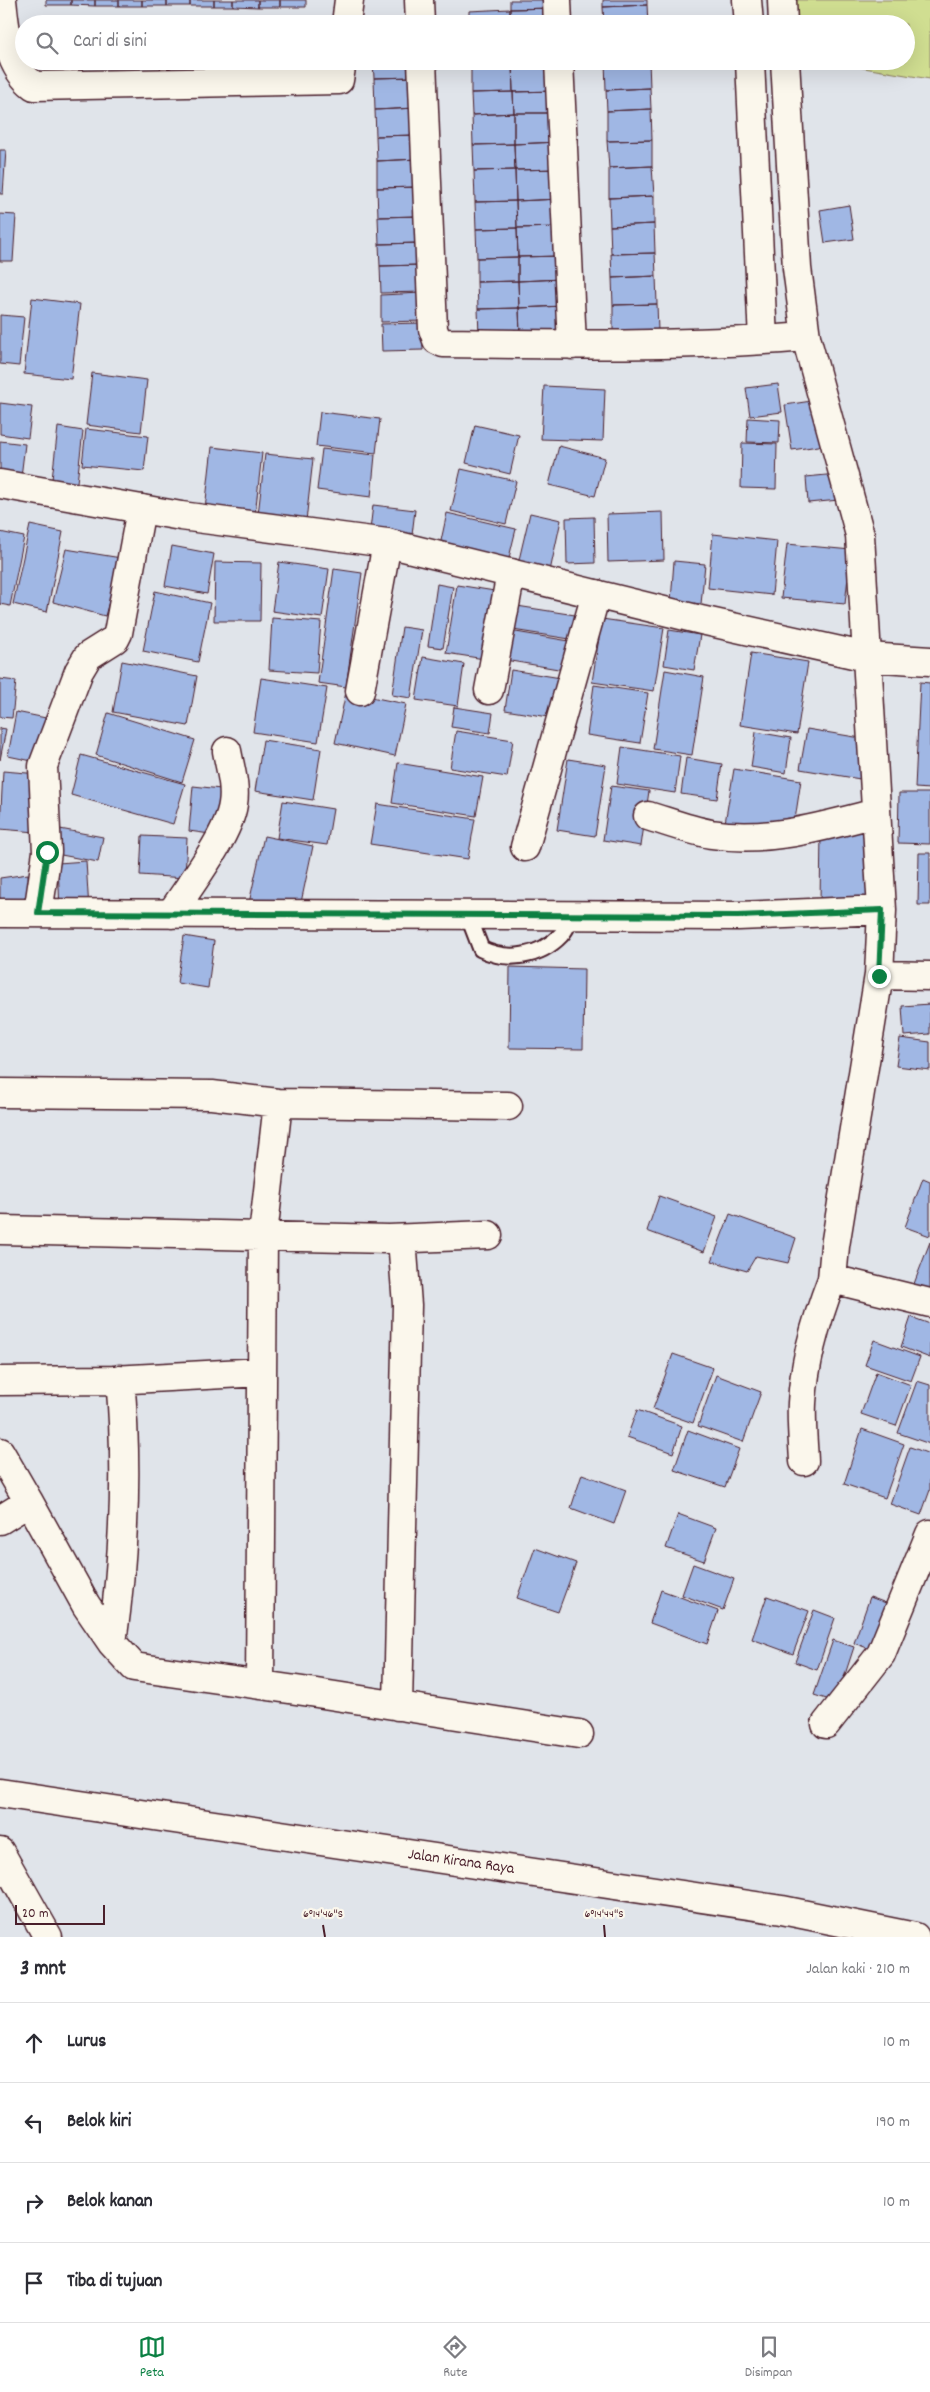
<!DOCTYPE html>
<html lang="id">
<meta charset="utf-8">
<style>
body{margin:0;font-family:Dekko,sans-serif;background:#f2f2f3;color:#2b2b33}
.scale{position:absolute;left:15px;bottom:12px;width:90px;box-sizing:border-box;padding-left:5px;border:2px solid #4a1f2b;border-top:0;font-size:14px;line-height:18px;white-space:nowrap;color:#4a1f2b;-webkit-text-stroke:4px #fbf7ec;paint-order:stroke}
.stop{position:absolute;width:15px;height:15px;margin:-11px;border:4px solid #0b8043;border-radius:50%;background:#fff}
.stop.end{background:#0b8043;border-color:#fff;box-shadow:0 1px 5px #0008}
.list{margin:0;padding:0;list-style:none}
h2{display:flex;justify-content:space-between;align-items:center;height:65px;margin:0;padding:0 20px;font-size:21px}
h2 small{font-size:16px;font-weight:400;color:#7c7c81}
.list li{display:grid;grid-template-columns:32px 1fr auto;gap:15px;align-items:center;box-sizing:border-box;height:80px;padding:0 20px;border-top:1px solid #e1e1e2}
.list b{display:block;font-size:19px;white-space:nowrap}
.list em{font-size:16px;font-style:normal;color:#7c7c81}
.icon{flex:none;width:28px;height:28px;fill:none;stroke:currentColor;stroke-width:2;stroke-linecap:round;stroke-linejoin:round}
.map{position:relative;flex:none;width:930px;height:1937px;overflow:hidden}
.search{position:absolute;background:#fff;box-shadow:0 5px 20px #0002;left:15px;right:15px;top:15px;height:55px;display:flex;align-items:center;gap:12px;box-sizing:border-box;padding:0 18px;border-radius:28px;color:#7c7c81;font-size:19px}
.sheet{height:385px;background:#fff}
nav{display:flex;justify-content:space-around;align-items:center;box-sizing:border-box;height:70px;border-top:1px solid #e1e1e2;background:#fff;font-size:14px;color:#7c7c81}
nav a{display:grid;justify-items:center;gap:2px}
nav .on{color:#0b8043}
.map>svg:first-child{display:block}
.green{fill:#d0de91;stroke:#8d7e5e}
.building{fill:#a0b7e4;stroke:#4a1f2b}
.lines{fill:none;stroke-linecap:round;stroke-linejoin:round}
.lane-casing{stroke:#4a1f2b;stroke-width:19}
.street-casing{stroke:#4a1f2b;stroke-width:31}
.secondary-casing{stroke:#4a1f2b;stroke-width:31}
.lane{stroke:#fbf7ec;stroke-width:15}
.street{stroke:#fbf7ec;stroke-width:28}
.secondary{stroke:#fbf7ec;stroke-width:28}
.route{stroke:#0b8043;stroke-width:6}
.ticks{fill:none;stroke:#4a1f2b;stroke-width:2}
.labels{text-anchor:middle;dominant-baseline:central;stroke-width:4.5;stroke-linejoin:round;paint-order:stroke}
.street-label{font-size:16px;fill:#4a1f2b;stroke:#fbf7ec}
.ticks-label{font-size:12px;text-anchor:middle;fill:#4a1f2b;stroke:#fbf7ec;stroke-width:4.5;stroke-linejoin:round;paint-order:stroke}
</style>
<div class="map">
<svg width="930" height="1937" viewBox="0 0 930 1937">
<rect width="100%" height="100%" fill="#e0e4ea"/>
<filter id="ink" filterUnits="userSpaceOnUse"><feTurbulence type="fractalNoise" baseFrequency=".02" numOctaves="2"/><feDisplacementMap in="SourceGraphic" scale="10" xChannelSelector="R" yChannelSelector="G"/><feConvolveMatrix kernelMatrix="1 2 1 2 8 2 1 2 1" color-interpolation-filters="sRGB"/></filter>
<g filter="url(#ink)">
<path class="green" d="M783,0H930V79L822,61H906V24H784Z"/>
<path class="building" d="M46,0H71V5H46Z
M71,0H95V6L71,5Z
M95,0H119V6H95Z
M119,0H142V6H119Z
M142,0H167V6H142Z
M167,0H190V6H167Z
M190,0H214V6H190Z
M214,0H233V6H214Z
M233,0H258V7L233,6Z
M258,0H280V7H258Z
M280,0H306V7H280Z
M510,0H554V8L510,9Z
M603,0H647V5L603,7Z
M647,5L648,24H604L603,7Z
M554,8L555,24H510V9Z
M510,9V24H469V11Z
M373,61H415V77L374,78Z
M471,61H511L512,63L471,64Z
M605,61H649L650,88L606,90Z
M556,62V91L513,92L512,63Z
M512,63L513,92L471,93V64Z
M415,77L416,108L375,110L374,78Z
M650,88L651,109L607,111L606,90Z
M556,91L557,113H514L513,92Z
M513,92L514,113L472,115L471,93Z
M416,108L417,135L376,136L375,110Z
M651,109L652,140L607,141V111Z
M514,113H557L558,142L514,144Z
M514,113V144L473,145L472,115Z
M417,135L418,159L377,161L376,136Z
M652,140V166L609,168L607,141Z
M558,142L559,169L515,170L514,144Z
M514,144L515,170L474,171L473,145Z
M0,150H6L3,194H0Z
M418,159L419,187L377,188V161Z
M652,166L654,196L609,198V168Z
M559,169L560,199L516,201L515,170Z
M515,170L516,201L475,202L474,171Z
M419,187L420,216L378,217L377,188Z
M654,196V224L610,226L609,198Z
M560,199L561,227L517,228L516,201Z
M516,201L517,228L476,229L475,202Z
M849,205L854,239L825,243L820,210Z
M0,214L16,215L13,261H0Z
M420,216V243L379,244L378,217Z
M654,224L655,253L611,254L610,226Z
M561,227L562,256L518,257L517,228Z
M517,228L518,257L477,258L476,229Z
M420,243L421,265L380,266L379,244Z
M655,253L656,276L612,278L611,254Z
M562,256V279L518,281V257Z
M518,257V281L477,282V258Z
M421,265L422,292L381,293L380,266Z
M656,276L657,304L613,305L612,278Z
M562,279L563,306L519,308L518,281Z
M518,281L519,308L478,309L477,282Z
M422,293L423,321L381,322V295Z
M32,298L80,304L71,379L24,374Z
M657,304L658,331L613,332V305Z
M563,306L565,333L520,335L519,308Z
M519,308L520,335L479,336L478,309Z
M0,315L24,317L19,366L0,364Z
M422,323L423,350L382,351L381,324Z
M92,373L147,380L141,432L86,425Z
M778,384L782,412L750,416L746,388Z
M544,386L605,389L603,441L541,439Z
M818,400L825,445L792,450L785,405Z
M0,403L32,407L28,438L0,434Z
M320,412L380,419L376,453L316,446Z
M748,418L780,420L779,443L747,442Z
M475,425L519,435L510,474L466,463Z
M58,427L83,431L76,491L51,488Z
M86,429L148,436L144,471L82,465Z
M0,441L25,444L21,477L0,475Z
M742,443L777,444L776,489L741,488Z
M559,446L605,458L595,496L549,485Z
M212,447L262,453L255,515L205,509Z
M322,449L375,455L371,497L317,490Z
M265,454L313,459L306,521L258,515Z
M461,469L516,481L506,524L451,511Z
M837,474L839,500L808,503L806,477Z
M373,505L415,510L412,535L370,530Z
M663,512L664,560L608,562L607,514Z
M447,513L516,529L507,566L439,550Z
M530,513L561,520L550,571L518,564Z
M594,517L595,563L567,564L566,518Z
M30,525L63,532L47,612L13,604Z
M0,532L24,537L10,606L0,604Z
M713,534L777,541L772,595L708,588Z
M787,544L851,550L845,604L781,598Z
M172,546L214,554L207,594L165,586Z
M66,549L121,558L105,616L53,602Z
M674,561L705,564L701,604L671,601Z
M215,562L261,563L260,621H214Z
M279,562L329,569L322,618L272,611Z
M334,569L362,573L346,687L318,683Z
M437,584L453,587L443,648L428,646Z
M457,585L501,592L491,660L446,653Z
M155,591L210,603L198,662L143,651Z
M517,606L575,615L570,639L513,630Z
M272,618L321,622L317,673L269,670Z
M602,619L664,628L654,691L592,682Z
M402,627L422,630L411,698L392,695Z
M669,630L700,635L694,670L664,665Z
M510,631L575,642L570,671L505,660Z
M751,653L808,662L797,734L740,725Z
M423,657L464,664L458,706L416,700Z
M122,661L197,676L188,726L113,712Z
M511,670L561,678L555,718L505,710Z
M665,670L704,677L692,755L653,749Z
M261,678L327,688L318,742L253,732Z
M0,679L16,681L12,718L0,717Z
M920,682L930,683V789L915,788Z
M594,685L648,693L640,743L587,735Z
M346,692L406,704L395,756L335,743Z
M454,707L493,713L490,733L451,727Z
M16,712L51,719L42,763L8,756Z
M108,713L195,740L182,782L96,755Z
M0,728L6,729L0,760Z
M807,729L867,739L860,779L800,769Z
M456,731L513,740L507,777L450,768Z
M756,732L791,738L786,773L751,767Z
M263,740L321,749L313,800L255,791Z
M622,747L680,756L675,793L617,784Z
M81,755L185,784L173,824L71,795Z
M686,758L722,764L717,799L681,794Z
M568,759L606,765L595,836L557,830Z
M398,763L483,777L476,816L392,803Z
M734,769L801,780L793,833L725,823Z
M3,771L39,774L36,832L0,829Z
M193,786L221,789L217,835L189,831Z
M611,786L649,791L641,846L603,840Z
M899,793H930V844L898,843Z
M283,801L333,809L327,845L277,838Z
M377,804L475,819L468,859L370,844Z
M60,829L103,837L98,862L56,854Z
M821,831L869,832L868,904L820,903Z
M142,836L187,838L185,878L140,875Z
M264,836L313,846L299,912L249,903Z
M919,853H930V905H918Z
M86,861L89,910L60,912L58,863Z
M28,874L30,904L0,907V878Z
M184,936L214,941L208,988L177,983Z
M510,967L584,969L583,1049L509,1048Z
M930,1004V1034L904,1036L902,1006Z
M900,1038L930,1042V1070L896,1066Z
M923,1178L930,1181V1236L905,1227Z
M659,1196L717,1217L704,1252L647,1231Z
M730,1214L796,1238L788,1263L756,1256L747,1271L712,1261Z
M930,1242V1296L912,1289Z
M911,1317L930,1324V1358L901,1347Z
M874,1340L920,1357L911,1381L865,1365Z
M673,1354L713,1368L693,1423L653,1409Z
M876,1372L911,1385L896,1426L861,1414Z
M716,1375L761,1392L743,1442L698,1426Z
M917,1381L930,1385V1444L898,1433Z
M637,1410L682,1426L673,1453L627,1437Z
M862,1429L904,1444L885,1498L844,1484Z
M688,1430L739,1449L725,1487L674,1470Z
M910,1447L930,1454V1490L921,1515L890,1504Z
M582,1474L626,1490L614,1524L571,1508Z
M678,1514L716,1528L704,1561L666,1548Z
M535,1548L576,1563L558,1612L517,1598Z
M693,1564L734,1579L723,1610L682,1595Z
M661,1590L718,1611L707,1644L650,1623Z
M767,1596L809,1611L793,1654L752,1639Z
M870,1597L894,1606L878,1652L854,1643Z
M814,1610L835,1618L817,1670L795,1662Z
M833,1640L854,1647L836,1702L814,1695Z"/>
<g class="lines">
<g class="lane-casing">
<path id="lane" d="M468,915L481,949C508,962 540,957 561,935C566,930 569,922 573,915"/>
</g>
<g class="street-casing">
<path id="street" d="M2,0C5,29 8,67 34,86L339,80L342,61
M419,0L420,24
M557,0L558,24
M747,0L749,24
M346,24L349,0
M422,61L433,329L437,340L443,343C564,345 685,347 806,337
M559,61L572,345
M750,61L763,340
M930,661L867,657L882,910L879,975L835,1246L832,1279L930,1303
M489,690L511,573
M360,691L387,543
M648,816C668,822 689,830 711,834C768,843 821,827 876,813
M525,847L596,594
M0,913L738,916L882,910
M38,913L47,852L43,766L79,671L88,656L115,639L118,633L141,509
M171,914C189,886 229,835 233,804C236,786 230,768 227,751
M879,975L930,976
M0,1093L212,1095L278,1103L508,1106
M0,1230L389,1239L488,1235
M0,1381L113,1380L262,1372
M0,1452L29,1502
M804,1461C803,1442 801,1422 802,1403C804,1362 817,1318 832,1279
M0,1520L29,1502L86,1605L112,1643L134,1667L310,1692L579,1734
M112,1643C124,1557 128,1466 120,1379
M260,1685L263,1235L278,1103
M398,1706L407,1305L402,1239
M826,1724L881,1654L930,1534
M0,1852L48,1937"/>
</g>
<g class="secondary-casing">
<path id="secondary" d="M782,0L783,24
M0,484L181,516L387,543L701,620L867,657L860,535L806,337L797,268L785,61
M0,1793L782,1910L915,1937"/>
</g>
<use href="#lane" class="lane"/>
<use href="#street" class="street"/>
<use href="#secondary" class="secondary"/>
</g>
</g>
<g class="lines" filter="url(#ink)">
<path class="route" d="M47,852L38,913L738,916L882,910L879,976"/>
</g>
<path class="ticks" d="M323,1925L325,1937M604,1925L605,1937"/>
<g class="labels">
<g class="street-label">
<text transform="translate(461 1862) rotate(8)">Jalan Kirana Raya</text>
</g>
</g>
<g class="ticks-label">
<text x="323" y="1917">6°14'46"S</text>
<text x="604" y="1917">6°14'44"S</text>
</g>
</svg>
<div class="scale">20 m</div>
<div class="stop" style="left:47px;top:852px"></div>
<div class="stop end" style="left:879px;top:976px"></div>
<div class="search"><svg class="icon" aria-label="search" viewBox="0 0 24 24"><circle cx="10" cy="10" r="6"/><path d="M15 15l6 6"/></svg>Cari di sini</div>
</div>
<section class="sheet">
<h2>3 mnt<small>Jalan kaki · 210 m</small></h2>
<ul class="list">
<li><svg class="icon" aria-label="ahead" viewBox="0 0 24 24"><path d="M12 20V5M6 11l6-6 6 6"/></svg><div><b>Lurus</b></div><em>10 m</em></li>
<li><svg class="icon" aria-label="left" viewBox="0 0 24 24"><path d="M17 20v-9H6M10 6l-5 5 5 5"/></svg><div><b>Belok kiri</b></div><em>190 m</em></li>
<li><svg class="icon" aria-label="right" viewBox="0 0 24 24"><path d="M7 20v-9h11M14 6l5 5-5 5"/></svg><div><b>Belok kanan</b></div><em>10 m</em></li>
<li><svg class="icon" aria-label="arrive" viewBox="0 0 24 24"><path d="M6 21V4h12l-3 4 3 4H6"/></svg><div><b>Tiba di tujuan</b></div></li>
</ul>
</section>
<nav>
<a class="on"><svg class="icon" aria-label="map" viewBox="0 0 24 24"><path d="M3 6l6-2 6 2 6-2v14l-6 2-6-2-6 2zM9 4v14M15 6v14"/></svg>Peta</a>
<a><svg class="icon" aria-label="directions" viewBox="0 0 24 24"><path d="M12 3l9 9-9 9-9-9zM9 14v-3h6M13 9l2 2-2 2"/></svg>Rute</a>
<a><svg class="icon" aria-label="saved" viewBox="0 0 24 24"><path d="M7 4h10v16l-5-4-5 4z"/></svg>Disimpan</a>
</nav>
